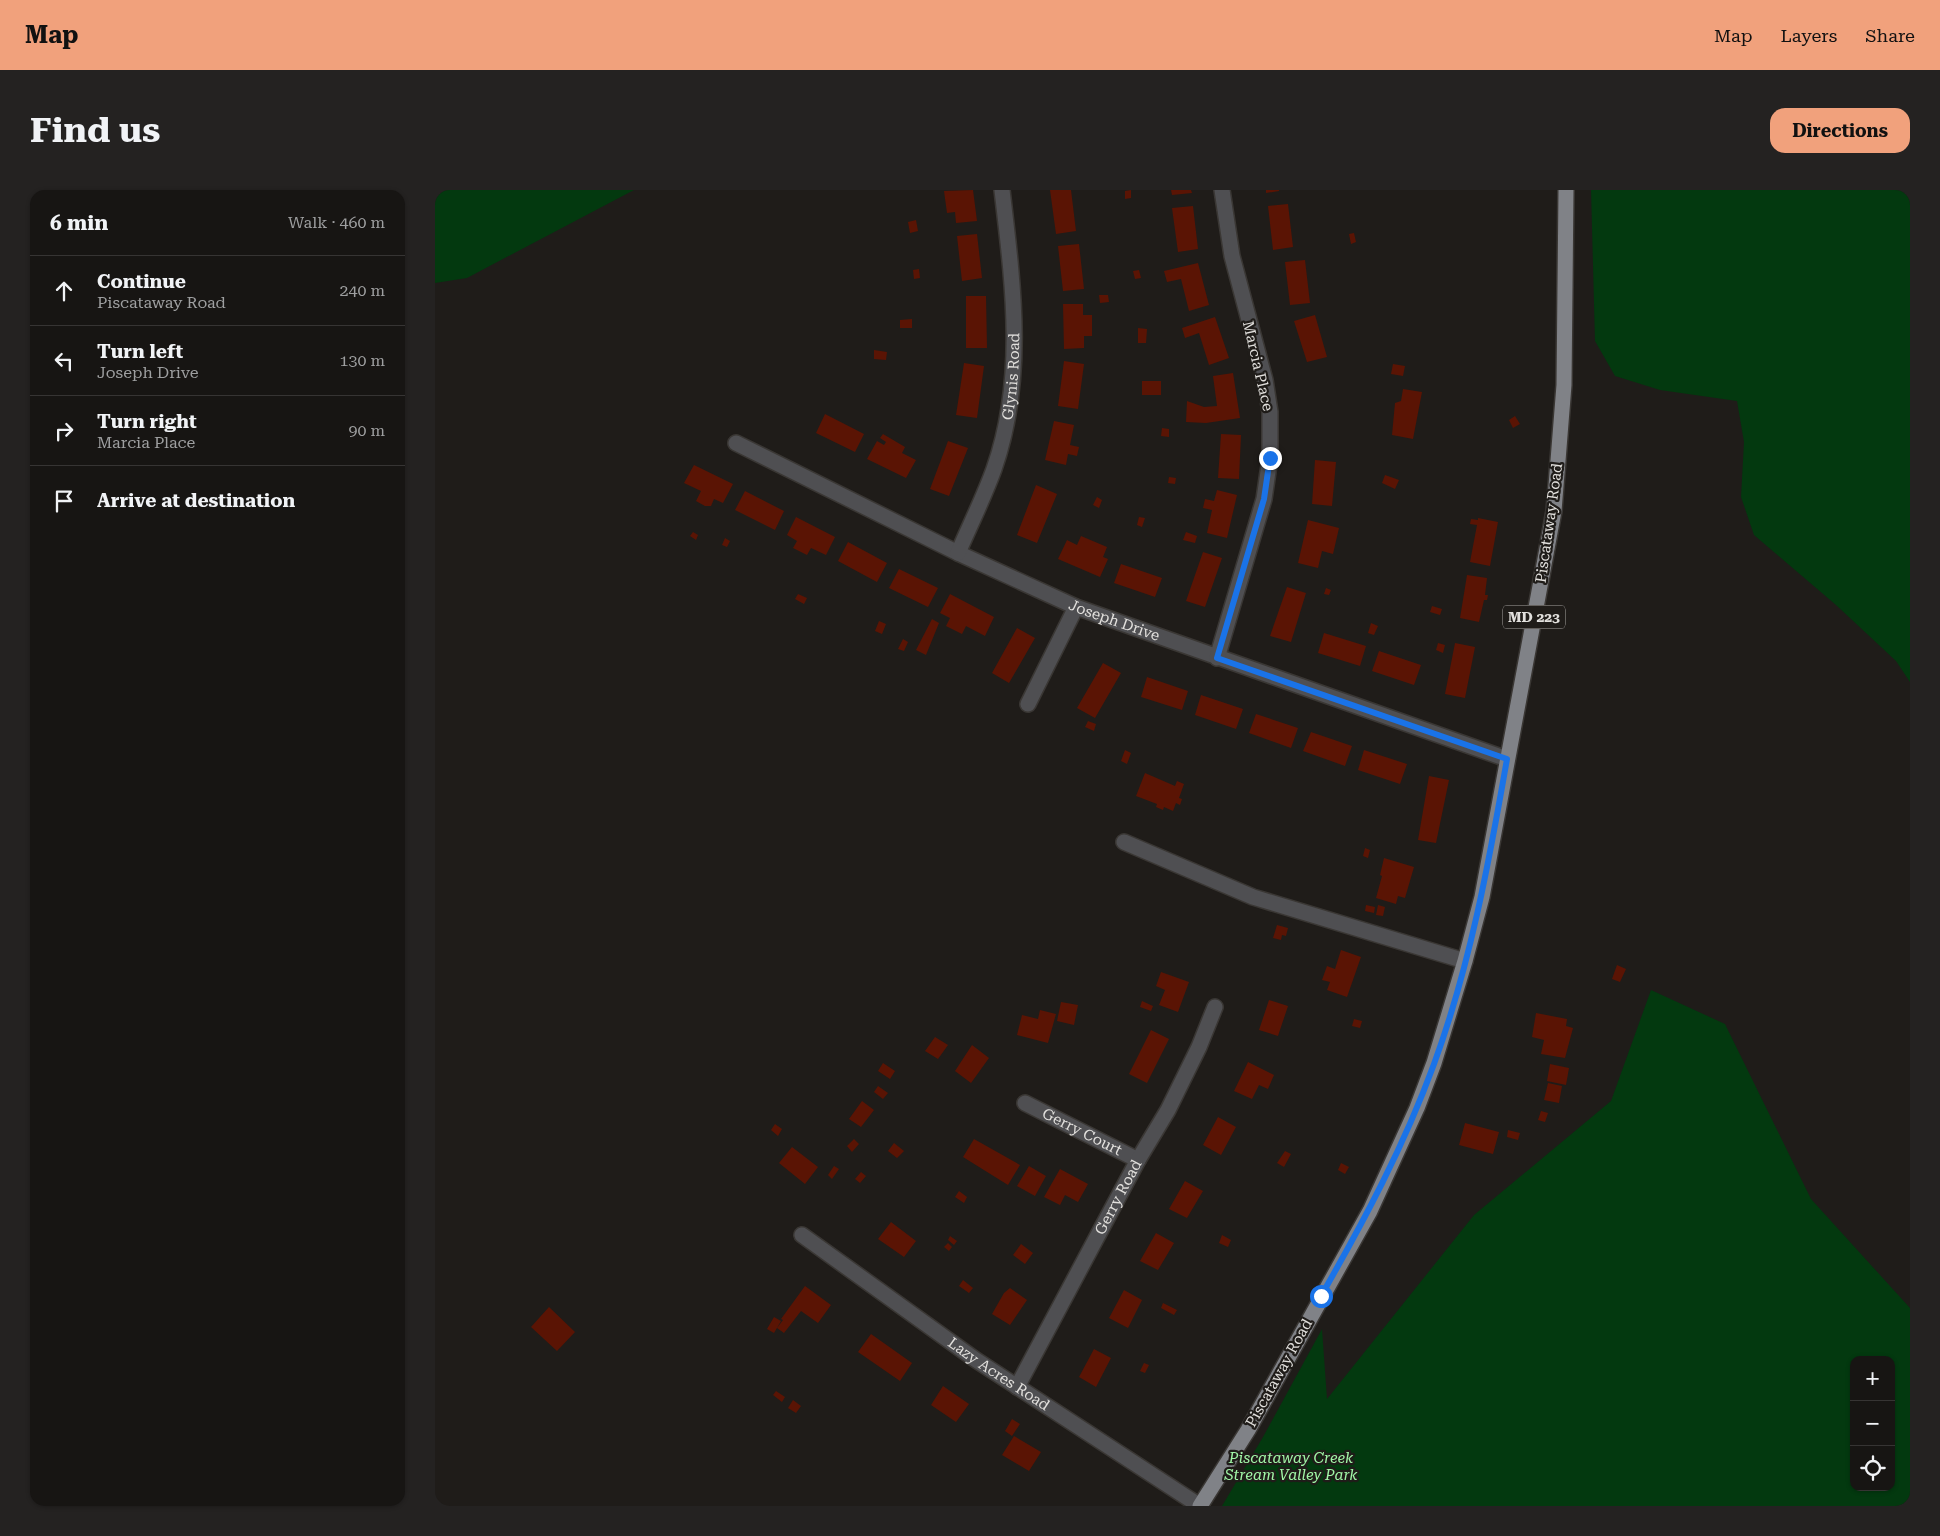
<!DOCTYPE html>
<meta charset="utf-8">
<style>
body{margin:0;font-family:"Roboto Serif",serif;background:#242221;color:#f1f3f6}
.controls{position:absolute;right:15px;bottom:15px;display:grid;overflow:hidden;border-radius:10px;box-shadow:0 1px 4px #0004}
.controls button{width:45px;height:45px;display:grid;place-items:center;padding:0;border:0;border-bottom:1px solid #363433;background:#171513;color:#f1f3f6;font:25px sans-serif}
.stop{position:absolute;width:15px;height:15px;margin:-11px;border:4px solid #1a73e8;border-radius:50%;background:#fff}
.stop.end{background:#1a73e8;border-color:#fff;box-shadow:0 1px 5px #0008}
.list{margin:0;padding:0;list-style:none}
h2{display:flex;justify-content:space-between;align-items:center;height:65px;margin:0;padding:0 20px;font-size:21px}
h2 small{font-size:16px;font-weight:400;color:#9e9fa0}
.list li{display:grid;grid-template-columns:32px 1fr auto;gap:15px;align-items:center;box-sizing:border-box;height:70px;padding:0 20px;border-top:1px solid #363433}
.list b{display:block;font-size:19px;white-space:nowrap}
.list p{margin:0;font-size:16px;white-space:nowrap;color:#9e9fa0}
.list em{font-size:16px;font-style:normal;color:#9e9fa0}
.icon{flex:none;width:28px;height:28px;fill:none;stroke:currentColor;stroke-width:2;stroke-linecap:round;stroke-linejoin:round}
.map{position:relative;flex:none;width:1475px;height:1316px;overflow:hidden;border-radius:15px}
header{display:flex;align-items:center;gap:30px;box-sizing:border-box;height:70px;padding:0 25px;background:#f1a17c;color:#111}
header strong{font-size:24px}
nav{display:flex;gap:28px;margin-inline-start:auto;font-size:18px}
.intro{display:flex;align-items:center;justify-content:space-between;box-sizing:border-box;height:120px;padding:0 30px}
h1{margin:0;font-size:35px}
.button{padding:12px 22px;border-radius:15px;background:#f1a17c;color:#111;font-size:18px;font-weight:700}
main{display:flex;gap:30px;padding:0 30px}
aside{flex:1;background:#171513;border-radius:15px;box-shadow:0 1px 4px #0004}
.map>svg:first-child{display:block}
.green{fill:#03390f;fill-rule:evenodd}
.building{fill:#5a1404}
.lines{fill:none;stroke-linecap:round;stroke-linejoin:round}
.street-casing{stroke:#3a3734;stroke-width:18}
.primary-casing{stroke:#3a3734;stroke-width:18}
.street{stroke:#4f4f52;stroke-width:15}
.primary{stroke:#808287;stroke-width:15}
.route{stroke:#1a73e8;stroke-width:6}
.labels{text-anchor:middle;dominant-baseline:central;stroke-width:4.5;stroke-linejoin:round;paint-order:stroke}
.shield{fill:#1f1c19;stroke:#a8a5a2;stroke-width:1}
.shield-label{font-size:14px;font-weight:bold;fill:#e2e0dd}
.street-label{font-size:15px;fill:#e2e0dd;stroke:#1f1c19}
.park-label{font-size:15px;font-style:italic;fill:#a1f6a7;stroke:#1f1c19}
</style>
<header>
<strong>Map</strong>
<nav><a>Map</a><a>Layers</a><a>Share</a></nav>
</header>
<div class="intro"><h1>Find us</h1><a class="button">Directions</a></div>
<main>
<aside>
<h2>6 min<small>Walk · 460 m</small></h2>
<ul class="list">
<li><svg class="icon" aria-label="ahead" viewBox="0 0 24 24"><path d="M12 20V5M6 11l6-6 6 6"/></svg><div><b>Continue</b><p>Piscataway Road</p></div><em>240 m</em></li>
<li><svg class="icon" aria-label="left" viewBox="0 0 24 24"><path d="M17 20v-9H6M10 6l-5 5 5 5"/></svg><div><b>Turn left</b><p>Joseph Drive</p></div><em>130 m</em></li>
<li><svg class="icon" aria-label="right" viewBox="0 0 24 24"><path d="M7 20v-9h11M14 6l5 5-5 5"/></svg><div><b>Turn right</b><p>Marcia Place</p></div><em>90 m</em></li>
<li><svg class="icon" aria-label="arrive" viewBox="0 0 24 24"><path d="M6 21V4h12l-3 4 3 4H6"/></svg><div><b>Arrive at destination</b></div></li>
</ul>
</aside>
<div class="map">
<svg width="1475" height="1316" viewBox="0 0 1475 1316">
<rect width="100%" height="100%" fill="#1f1c19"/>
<path class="green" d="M0,0H199L32,88L0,93Z
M1156,0H1475V492L1461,471L1401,415L1319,345L1306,307L1309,252L1302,211L1225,200L1180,186L1160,151Z
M1216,800L1290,834L1376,1009L1475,1118V1316H787L828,1247L887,1139L892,1209L1039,1025L1176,911ZM1419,1170H1456V1297H1419Z"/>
<path class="building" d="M538,0L542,31L521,33L520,22L512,23L509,1Z
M615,0H636L641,41L621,44Z
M696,0V8L690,9V1Z
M736,0H756L757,3L737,5Z
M831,0H844V1L831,3Z
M853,14L858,57L838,60L833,16Z
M758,16L763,59L743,62L737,18Z
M481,30L483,41L475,43L473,32Z
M919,43L921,52L916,54L914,44Z
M542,44L547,88L527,91L522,46Z
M644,54L649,99L628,101L623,56Z
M870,70L875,113L855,115L850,72Z
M763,73L774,115L754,121L746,89L732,92L729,81Z
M484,79L485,88L479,89L478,80Z
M704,80L706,88L700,89L698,81Z
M664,105H673L674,112L665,113Z
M531,106H551L552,158H531Z
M628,114H648V125H657V146H649V158L629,159Z
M880,125L892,167L872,172L859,131Z
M780,127L794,168L774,175L764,143L750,148L747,138Z
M477,129V138H465V130Z
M703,138L712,139L711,153H703Z
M439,160L452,162L451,170L439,169Z
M629,171L649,174L643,219L623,216Z
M529,173L549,176L542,228L521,225Z
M958,174L970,176L968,186L956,184Z
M798,183L805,228L771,233L751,232L752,211L769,217L782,216L778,186Z
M707,191H726V205H707Z
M968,199L987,202L978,249L957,245L960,213L966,211Z
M390,224L429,244L420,262L381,243Z
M1080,226L1085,234L1078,238L1074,230Z
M619,231L639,235L635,255L644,257L642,266L633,264L631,275L610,270Z
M727,238L734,239V247L726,246Z
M448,244L470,257L467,263L481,270L471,288L432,269L442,251L449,255L451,252L445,248Z
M786,244L806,245L804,289L783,288Z
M513,251L533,258L514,306L495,299Z
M880,270L901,272L897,316L877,314Z
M259,275L298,294L288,313L279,309L276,316H270L261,311L266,301L249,293Z
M950,285L964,290L960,299L947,293Z
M734,287L741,288L740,294L733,293Z
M601,295L622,304L602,353L582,345Z
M782,300L802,305L792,348L772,343L777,320L768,318L770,309L779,311Z
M310,301L349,321L340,340L300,320Z
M662,307L667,310L664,318L658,315Z
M361,327L400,347L391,365L376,358L372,365L358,358L362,351L352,345Z
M704,327L710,328L707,337L702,335Z
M1043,328L1063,332L1055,376L1035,372L1042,335L1035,334L1036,329L1043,330Z
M873,330L904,338L898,364L887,361L883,378L863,373Z
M258,342L263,345L261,350L255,346Z
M751,342L762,346L760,353L748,350Z
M646,346L672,357L668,367L673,369L665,387L623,369L632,350L642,355Z
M290,348L295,351L292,357L287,355Z
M413,352L452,373L442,392L403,371Z
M768,362L787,368L770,417L751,411Z
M686,374L727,388L720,407L679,393Z
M464,379L503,398L493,417L454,398Z
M1032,385L1052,388L1050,405H1053L1052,410H1049L1044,432L1025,428Z
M852,397L871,403L856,452L835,446Z
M891,398L896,400L894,405L889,404Z
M363,404L372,408L369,414L360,409Z
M515,404L559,427L550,446L531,436L527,444L511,436L515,428L505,423Z
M997,416L1007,419L1005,425L995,422Z
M497,429L504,433L491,465L481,460Z
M444,431L451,434L447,444L440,441Z
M936,433L943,436L939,445L933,443Z
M582,438L600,448L574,493L557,483Z
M889,443L931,456L925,476L883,463Z
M468,449L473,452L469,461L463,459Z
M1003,453L1010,455L1008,463L1001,460Z
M1020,453L1040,457L1030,508L1010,504Z
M944,461L986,475L979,495L937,481Z
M668,473L686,483L660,528L642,518Z
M712,487L753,501L747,520L706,507Z
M766,505L808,519L801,539L760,525Z
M821,524L863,538L856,558L814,543Z
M653,531L661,534L659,541L650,537Z
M876,542L917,556L910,576L868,561Z
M690,560L696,563L692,574L686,571Z
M929,560L972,574L965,594L923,580Z
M710,583L740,596L742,591L749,594L744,608L747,609L745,615L741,613L738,621L729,617L728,620L721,617L722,614L701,606Z
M994,586L1014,590L1001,653L983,650Z
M930,658L935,660L933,668L928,666Z
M949,668L979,677L970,708L963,706L961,714L941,708L947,686L945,685Z
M931,715L940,717L939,723L930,721Z
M943,715L950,717L948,726L941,725Z
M842,735L853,738L851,746L847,745L846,750L838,748Z
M906,760L926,767L912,807L892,800L895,792L887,790L892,776L900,779Z
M1182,775L1191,779L1185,792L1177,789Z
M726,782L754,792L743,822L724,815L730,800L721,796Z
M834,810L853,816L843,846L824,840Z
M707,811L718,816L716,821L705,817Z
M626,812L643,815L639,835L622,831Z
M605,820L621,824L613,853L582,845L587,825L603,829Z
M1101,823L1132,829L1131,836L1138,838L1130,868L1106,864L1109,850L1097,847Z
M919,829L927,831L925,838L917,836Z
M716,840L734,849L712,893L694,884Z
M500,847L513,855L503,869L490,861Z
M537,855L554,868L536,893L520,881Z
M813,872L839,885L833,899L824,895L817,909L799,901Z
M448,873L460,881L455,889L443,881Z
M1115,874L1134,878L1131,895L1112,891Z
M1113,893L1127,896L1124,913L1109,910Z
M443,896L453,903L448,909L439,902Z
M427,911L439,920L426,937L414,929Z
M1106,921L1113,923L1110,932L1103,930Z
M783,927L801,937L786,965L768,955Z
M1030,933L1064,942L1058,964L1024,955Z
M340,934L347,939L343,946L336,940Z
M1073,940L1085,943L1083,950L1072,947Z
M419,949L424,954L417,962L412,956Z
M539,949L585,975L573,995L528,967Z
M459,953L469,961L462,968L453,961Z
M357,957L383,977L370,994L344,973Z
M850,961L856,964L849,977L842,973Z
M906,973L914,977L910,984L903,980Z
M399,976L404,979L397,989L393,985Z
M594,976L611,986L600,1006L582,996Z
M625,979L653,994L643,1012L630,1005L625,1015L609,1007Z
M426,982L431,986L425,993L420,989Z
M750,991L768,1001L752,1028L734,1019Z
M524,1001L532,1007L529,1013L520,1007Z
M456,1032L481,1051L469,1067L443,1049Z
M721,1043L739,1053L723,1080L705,1071Z
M787,1045L796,1050L793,1057L784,1053Z
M515,1046L522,1051L519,1055L513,1050Z
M513,1053L517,1057L514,1061L509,1057Z
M586,1054L598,1063L590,1074L578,1065Z
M528,1090L538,1098L534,1103L524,1096Z
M370,1096L396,1115L383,1133L366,1121L349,1143L342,1138L348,1130L346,1129Z
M575,1098L592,1110L575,1135L557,1124L569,1103Z
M689,1100L707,1110L693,1138L674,1128Z
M728,1113L742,1120L739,1125L726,1118Z
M114,1117L140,1142L122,1161L96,1137Z
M339,1127L346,1131L339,1143L332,1139Z
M436,1144L477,1173L465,1191L423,1162Z
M659,1159L676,1168L661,1197L644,1187Z
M709,1173L714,1175L710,1183L705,1181Z
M508,1196L534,1214L521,1232L496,1215Z
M341,1201L350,1207L347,1212L338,1205Z
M358,1210L366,1216L361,1223L353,1218Z
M577,1229L585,1234L577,1246L570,1241Z
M579,1246L606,1262L594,1281L567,1265Z"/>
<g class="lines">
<g class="street-casing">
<g id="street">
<path id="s1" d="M301,253L523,363L641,417L1072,569"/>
<path id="s2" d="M523,363C535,335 549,307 559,279C591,188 578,93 567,0"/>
<path d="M782,468L829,309L835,268V222L830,190L797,66L787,0"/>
<path d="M593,514L641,417"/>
<path d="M689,652L818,707L1030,771"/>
<path id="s3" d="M590,913L703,970"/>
<path id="s4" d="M367,1045L541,1170L765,1316"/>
<path id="s5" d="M582,1197L703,970L733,920L764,857L780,817"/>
</g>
</g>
<g class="primary-casing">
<path id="primary" d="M765,1316L813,1240L935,1021L982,918L999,873L1030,771L1047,707L1119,321L1129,195L1131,0"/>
</g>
<use href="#street" class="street"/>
<use href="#primary" class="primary"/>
</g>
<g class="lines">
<path class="route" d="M835,268L829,309L782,468L1072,569C1054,672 1035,776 999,874C969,956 929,1031 886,1106"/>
</g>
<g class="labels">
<rect class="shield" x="1068" y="415.5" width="62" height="23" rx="4"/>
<g class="shield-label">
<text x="1099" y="427">MD 223</text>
</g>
<g class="street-label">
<text transform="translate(823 176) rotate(77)">Marcia Place</text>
<text stroke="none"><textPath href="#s2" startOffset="186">Glynis Road</textPath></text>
<text transform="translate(1114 333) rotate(-82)">Piscataway Road</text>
<text stroke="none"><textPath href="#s1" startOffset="418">Joseph Drive</textPath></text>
<text stroke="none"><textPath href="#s3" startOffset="64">Gerry Court</textPath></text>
<text stroke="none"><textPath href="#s5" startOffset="215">Gerry Road</textPath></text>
<text transform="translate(844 1183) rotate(-61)">Piscataway Road</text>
<text stroke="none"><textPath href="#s4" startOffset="241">Lazy Acres Road</textPath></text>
</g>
<g class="park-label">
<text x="856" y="1268">Piscataway Creek<tspan x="856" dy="17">Stream Valley Park</tspan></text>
</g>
</g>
</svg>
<div class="controls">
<button>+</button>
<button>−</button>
<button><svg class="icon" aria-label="locate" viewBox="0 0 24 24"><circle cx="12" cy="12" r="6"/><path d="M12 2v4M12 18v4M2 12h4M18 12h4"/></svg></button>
</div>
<div class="stop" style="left:886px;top:1106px"></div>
<div class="stop end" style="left:835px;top:268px"></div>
</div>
</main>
